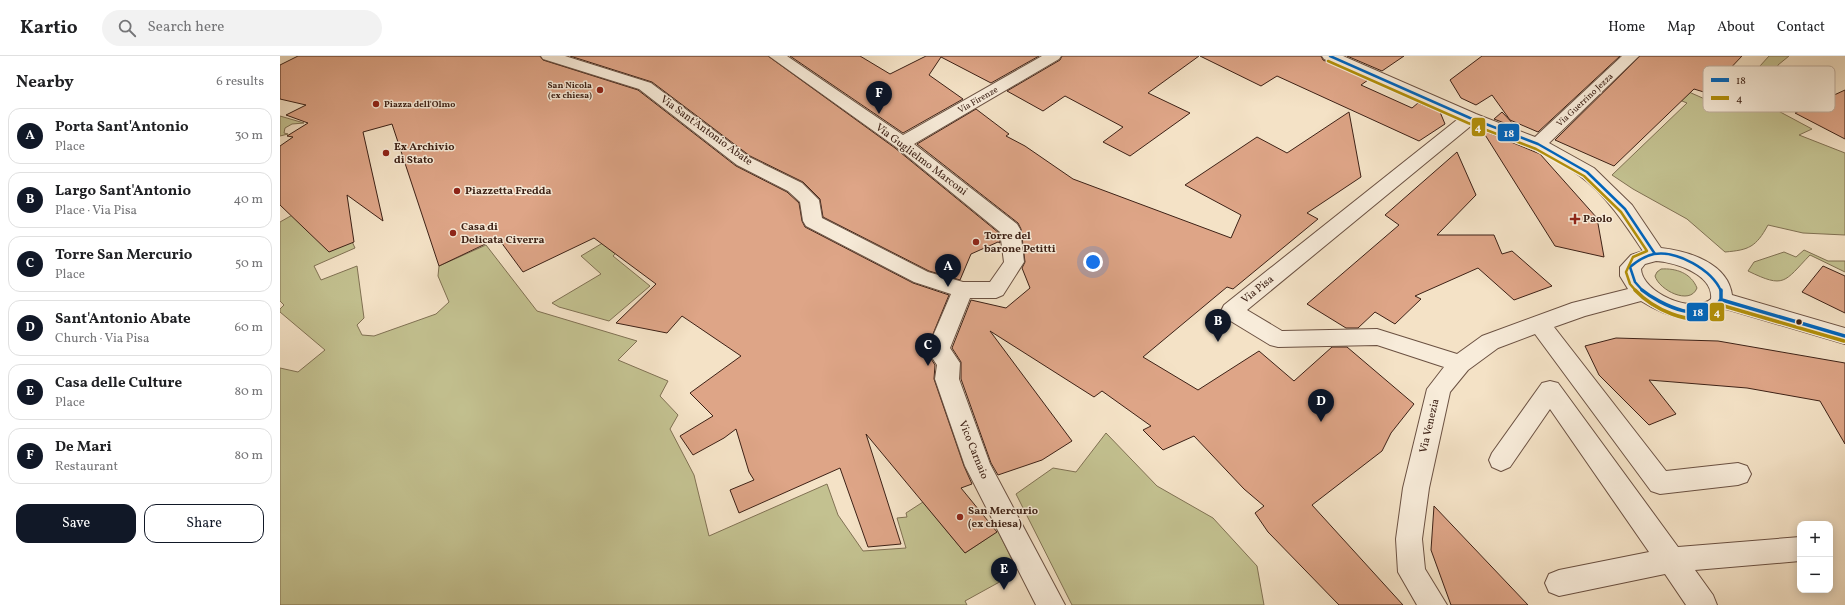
<!DOCTYPE html>
<meta charset="utf-8">
<style>
body{margin:0;font-family:Vollkorn,serif;background:#f2f2f2;color:#202124}
.controls{position:absolute;right:12px;bottom:12px;display:grid;overflow:hidden;border-radius:8px;box-shadow:0 2px 10px #0003}
.controls button{width:36px;height:36px;display:grid;place-items:center;padding:0;border:0;border-bottom:1px solid #e0e0e0;background:#fff;color:#202124;font:20px sans-serif}
.you{position:absolute;left:813px;top:206px;width:14px;height:14px;margin:-10px;border:3px solid #fff;border-radius:50%;background:#1a73e8;box-shadow:0 0 0 6px #1a73e833}
.badge{display:grid;place-items:center;width:26px;height:26px;border-radius:50%;background:#111827;color:#fff;font-size:13px;font-weight:700}
.pin{position:absolute;translate:-50% -33px;filter:drop-shadow(0 1px 2px #0008)}
.pin::after{content:'';position:absolute;top:21px;width:14px;height:12px;background:inherit;clip-path:polygon(0 0,100% 0,50% 100%)}
.list{margin:0;padding:0;list-style:none}
h2{display:flex;justify-content:space-between;align-items:center;height:52px;margin:0;padding:0 16px;font-size:17px}
h2 small{font-size:13px;font-weight:400;color:#757577}
.list li{display:grid;grid-template-columns:26px 1fr auto;gap:12px;align-items:center;box-sizing:border-box;height:56px;margin:0 8px 8px;padding:0 8px;border:1px solid #e0e0e0;border-radius:12px}
.list b{display:block;font-size:15px;white-space:nowrap}
.list p{margin:0;font-size:13px;white-space:nowrap;color:#757577}
.list em{font-size:13px;font-style:normal;color:#757577}
.actions{display:flex;gap:8px;padding:12px 16px}
.actions a{flex:1;padding:9px 0;border:1px solid #111827;border-radius:12px;text-align:center;font-size:14px;color:#111827}
.actions .main{background:#111827;color:#fff}
.icon{flex:none;width:22px;height:22px;fill:none;stroke:currentColor;stroke-width:2;stroke-linecap:round;stroke-linejoin:round}
.map{position:relative;flex:none;width:1565px;height:549px;overflow:hidden}
header{display:flex;align-items:center;gap:24px;box-sizing:border-box;height:56px;padding:0 20px;background:#fff;border-bottom:1px solid #e0e0e0}
header strong{font-size:19px}
nav{display:flex;gap:22px;margin-inline-start:auto;font-size:14px}
.search{width:280px;height:36px;background:#f2f2f2;display:flex;align-items:center;gap:10px;box-sizing:border-box;padding:0 14px;border-radius:22px;color:#757577;font-size:15px}
main{display:flex}
aside{flex:1;background:#fff}
.map>svg:first-child{display:block}
.green{fill:#c3c190;stroke:#807153}
.building{fill:#dea587;stroke:#3d2116}
.lines{fill:none;stroke-linecap:round;stroke-linejoin:round}
.minor-casing{stroke:#6b5142;stroke-width:2}
.minor{fill:#f8ecda;fill-rule:evenodd}
.bus-1-far1-casing{stroke:#f8ecda;stroke-width:5}
.bus-1-casing{stroke:#f8ecda;stroke-width:6}
.bus-2-far1-casing{stroke:#f8ecda;stroke-width:5}
.bus-2-casing{stroke:#f8ecda;stroke-width:6}
.bus-1-far1{stroke:#0065bd;stroke-width:2.5}
.bus-1{stroke:#0065bd;stroke-width:3.5}
.bus-2-far1{stroke:#b18e09;stroke-width:2.5}
.bus-2{stroke:#b18e09;stroke-width:3.5}
.poi-dot{fill:#8f2418;stroke:#f8ecda;stroke-width:1.5}
.bus-dot{fill:#3d2116;stroke:#f8ecda;stroke-width:1.5}
.labels{text-anchor:middle;dominant-baseline:central;stroke-width:3;stroke-linejoin:round;paint-order:stroke}
.far-poi-label{font-size:9px;font-weight:bold;fill:#3d2116;stroke:#f8ecda;text-anchor:end}
.far-street-label{font-size:9px;fill:#3d2116;stroke:#f8ecda}
.street-label{font-size:11px;fill:#3d2116;stroke:#f8ecda}
.poi-label{font-size:11px;font-weight:bold;fill:#3d2116;stroke:#f8ecda;text-anchor:start}
.key{fill:#f8ecda;stroke:#c0af9f;stroke-width:1}
.key-label{font-size:11px;fill:#3d2116}
.line-badge{stroke:#f8ecda;stroke-width:1.5}
.badge-label{font-size:11px;text-anchor:middle;font-weight:bold;fill:#fff}
</style>
<header>
<strong>Kartio</strong>
<div class="search"><svg class="icon" aria-label="search" viewBox="0 0 24 24"><circle cx="10" cy="10" r="6"/><path d="M15 15l6 6"/></svg>Search here</div>
<nav><a>Home</a><a>Map</a><a>About</a><a>Contact</a></nav>
</header>
<main>
<aside>
<h2>Nearby<small>6 results</small></h2>
<ul class="list">
<li><span class="badge">A</span><div><b>Porta Sant'Antonio</b><p>Place</p></div><em>30 m</em></li>
<li><span class="badge">B</span><div><b>Largo Sant'Antonio</b><p>Place · Via Pisa</p></div><em>40 m</em></li>
<li><span class="badge">C</span><div><b>Torre San Mercurio</b><p>Place</p></div><em>50 m</em></li>
<li><span class="badge">D</span><div><b>Sant'Antonio Abate</b><p>Church · Via Pisa</p></div><em>60 m</em></li>
<li><span class="badge">E</span><div><b>Casa delle Culture</b><p>Place</p></div><em>80 m</em></li>
<li><span class="badge">F</span><div><b>De Mari</b><p>Restaurant</p></div><em>80 m</em></li>
</ul>
<div class="actions"><a class="main">Save</a><a>Share</a></div>
</aside>
<div class="map">
<svg width="1565" height="549" viewBox="0 0 1565 549">
<rect width="100%" height="100%" fill="#f4e2c6"/>
<filter id="stains"><feTurbulence type="fractalNoise" baseFrequency=".005" numOctaves="4"/><feColorMatrix values="0 0 0 0 .2 0 0 0 0 .09 0 0 0 0 .02 0 0 0 .5 -.17"/></filter>
<radialGradient id="worn" r=".72"><stop offset=".6" stop-color="#630" stop-opacity="0"/><stop offset="1" stop-color="#630" stop-opacity=".3"/></radialGradient>
<path class="green" d="M1489,0H1509L1498,9L1496,16L1530,34L1489,50L1532,73L1519,79L1565,97V179L1523,177L1488,169C1476,191 1469,194 1445,196L1407,163L1353,133L1332,119L1407,47L1357,27L1368,18L1443,51Z
M0,60L24,67L12,68L5,72L4,77L8,78L0,80Z
M23,153L69,179L75,192L34,210L41,224L77,210L84,262L77,269L82,279L94,280L156,258L169,246L158,220L159,210L206,189L257,255L357,285L338,304L388,325L380,340L398,359L390,373L414,419L429,480L547,428L558,459L583,495L626,492L617,462L627,461L626,457L643,446L685,497L718,475L734,508V518L685,545L687,549H0V312L18,316L45,294L0,256V253L4,249L0,245V166Z
M336,179L342,191L333,200L370,230L329,265L279,251L272,247L321,218L301,200Z
M1524,194L1548,205H1565V216L1530,199C1504,226 1505,233 1468,215L1474,206L1504,196L1516,201Z
M1381,213C1396,212 1411,217 1417,232C1410,250 1379,234 1375,220L1377,216Z
M826,377L877,430L933,462L977,510L984,549H792L736,438L773,412L796,416Z"/>
<path class="building" d="M18,0H260L263,4L358,34L456,110L507,136L519,147L522,165L525,171L633,227L669,239L646,295L655,309L654,323L684,410L692,428L681,432L717,476L685,497L586,378L621,488L588,491L560,412L459,457L450,434L474,424L469,416L456,373L444,382L413,399L400,380L433,360L410,337L461,300L402,260L387,277L336,267L376,228L314,182L243,216L218,182L159,210L112,68L83,76L103,165L67,139L74,186L49,196L0,149V90L13,81L7,80L28,67L6,59L26,49L0,43V9Z
M290,0H488L615,92L719,177L720,187L718,186L691,198L680,224L649,215L543,161L540,143L523,126L470,100L372,26Z
M510,0H580L610,18L646,0H759L711,27L661,1L649,19L683,43L623,77Z
M782,0H919L868,37L910,57L850,100L823,86L843,71L785,40L763,55L727,35L780,4Z
M920,0H1041L1043,4L1088,24L1081,29L1132,52L1138,47L1160,56L1165,68L1139,85L997,20L981,30Z
M1067,0H1124L1102,15Z
M1202,0H1340L1258,76L1230,64L1212,39L1196,49L1181,42L1170,24Z
M1360,0H1462L1427,37L1414,33L1334,110L1275,84Z
M1565,34V83L1515,57Z
M696,53L729,78L726,80L745,90L793,123L951,182L961,159L905,129L977,81L1007,97L1069,56L1081,121L1027,157L1038,163L953,233L947,231L863,301L918,334L979,295L1014,325L1052,291H1067L1134,348L1111,377L1102,395L1032,449L1123,549H1059L988,476L975,457L984,450L964,433L914,380L883,394L863,374L871,370L822,335L814,341L710,275L792,385L762,404L718,419L711,407L681,323V306L672,292L691,244L726,252L750,232L742,212L745,206L741,173L738,167L637,88Z
M1222,56L1237,72L1214,63Z
M1202,74L1260,98L1317,162L1324,201L1275,190Z
M1177,96L1196,139L1157,179H1214L1222,198L1232,195L1272,230L1234,244L1198,212L1135,240L1141,243L1115,268L1095,256L1078,272H1066L1027,248L1119,169L1105,159Z
M1543,210L1565,220V257L1522,236Z
M1336,282L1438,285L1565,307V388L1540,345L1467,332L1369,324L1396,358L1369,369L1319,319L1305,290Z
M1154,450L1248,549H1171L1151,494Z"/>
<g class="lines">
<g class="minor-casing">
<path id="minor" d="M261,0H285L371,27L469,101L522,127L539,144L542,162L648,216L683,226H710L724,206L720,176L616,91L489,0H507L623,79L762,0H781L779,3L634,88L737,168L740,173L744,206L723,239L716,242H690L670,292L680,307L679,323L710,408L785,549H756L685,410L655,323L657,309L647,294L671,238L634,226L526,170L523,165L520,146L508,135L457,109L359,33L263,3Z
M1042,0H1063L1196,58L1255,81L1342,0H1359L1269,87L1314,112L1352,149L1381,192C1408,195 1448,207 1452,239L1565,272V288L1446,253C1422,275 1385,260 1361,245L1305,260L1274,271L1386,415L1458,407L1467,410L1471,418L1467,426L1458,429L1380,438L1371,435L1255,278L1218,292L1188,314L1170,336L1149,432L1142,483L1145,513L1167,549H1137L1118,516L1116,483L1123,432L1147,333L1164,311L1097,289L998,291L990,289L944,261L941,255L944,249L1178,63L1044,3ZM1192,69C1229,83 1268,96 1300,120C1326,139 1345,168 1363,195L1351,199L1340,211V220L1348,233L1292,247L1202,280L1177,298L1097,273L1002,275L967,254ZM1376,205C1394,206 1434,218 1431,243C1412,259 1362,236 1361,213L1365,208Z
M1270,325L1278,327L1398,491L1520,481V505L1415,514L1433,539L1437,549H1406L1385,518L1279,540L1269,536L1265,527L1269,518L1279,514L1369,496L1270,353L1230,411L1221,415L1212,411L1209,404L1212,397L1262,327Z"/>
</g>
<use href="#minor" class="minor"/>
<g class="bus-1-far1-casing">
<path id="bus-1-far1" d="M1050,0L1190,62L1258,88L1307,116L1345,153L1375,198
M1363,235L1355,226L1350,211C1357,205 1365,200 1374,198C1397,194 1432,214 1441,235"/>
</g>
<g class="bus-1-casing">
<path id="bus-1" d="M1362,234C1379,248 1427,272 1441,243V234
M1442,244L1565,280"/>
</g>
<g class="bus-2-far1-casing">
<path id="bus-2-far1" d="M1048,5L1188,67L1256,93L1304,120L1341,156L1367,195L1353,201L1346,216L1350,228L1356,235"/>
</g>
<g class="bus-2-casing">
<path id="bus-2" d="M1355,234C1372,252 1410,272 1434,258C1438,256 1441,253 1444,250L1564,285"/>
</g>
<use href="#bus-1-far1" class="bus-1-far1"/>
<use href="#bus-1" class="bus-1"/>
<use href="#bus-2-far1" class="bus-2-far1"/>
<use href="#bus-2" class="bus-2"/>
</g>
<g class="poi-dot">
<circle cx="320" cy="34" r="4"/>
<circle cx="96" cy="48" r="4"/>
<circle cx="106" cy="97" r="4"/>
<circle cx="177" cy="135" r="4"/>
<path d="M1293 157h4v4h4v4h-4v4h-4v-4h-4v-4h4z"/>
<circle cx="173" cy="177" r="4"/>
<circle cx="696" cy="186" r="4"/>
<circle cx="680" cy="461" r="4"/>
</g>
<circle class="bus-dot" cx="1519" cy="266" r="3.5"/>
<g class="labels">
<g class="far-poi-label">
<text x="312" y="29">San Nicola<tspan x="312" dy="10">(ex chiesa)</tspan></text>
<text x="104" y="48" text-anchor="start">Piazza dell'Olmo</text>
</g>
<g class="far-street-label">
<text transform="translate(698 44) rotate(-30)">Via Firenze</text>
<text transform="translate(1305 44) rotate(-43)">Via Guerrino Jezza</text>
</g>
<g class="street-label">
<text transform="translate(426 75) rotate(36)">Via Sant'Antonio Abate</text>
<text transform="translate(641 104) rotate(37)">Via Guglielmo Marconi</text>
<text transform="translate(978 234) rotate(-39)">Via Pisa</text>
<text transform="translate(1150 370) rotate(-77)">Via Venezia</text>
<text transform="translate(693 394) rotate(68)">Vico Carnaio</text>
</g>
<g class="poi-label">
<text x="114" y="91">Ex Archivio<tspan x="114" dy="13">di Stato</tspan></text>
<text x="185" y="135">Piazzetta Fredda</text>
<text x="1303" y="163">Paolo</text>
<text x="181" y="171">Casa di<tspan x="181" dy="13">Delicata Civerra</tspan></text>
<text x="704" y="180">Torre del<tspan x="704" dy="13">barone Petitti</tspan></text>
<text x="688" y="455">San Mercurio<tspan x="688" dy="13">(ex chiesa)</tspan></text>
</g>
</g>
<rect x="1423" y="10" width="132" height="46" rx="6" class="key"/>
<rect x="1431" y="22" width="18" height="4" fill="#0065bd"/>
<rect x="1431" y="40" width="18" height="4" fill="#b18e09"/>
<g class="key-label">
<text x="1456" y="28">18</text>
<text x="1456" y="46">4</text>
</g>
<g class="line-badge">
<rect x="1191" y="61" width="15" height="20" rx="4" fill="#b18e09"/>
<rect x="1217" y="67" width="23" height="19" rx="4" fill="#0065bd"/>
<rect x="1406" y="246" width="23" height="20" rx="4" fill="#0065bd"/>
<rect x="1429" y="246" width="16" height="20" rx="4" fill="#b18e09"/>
</g>
<g class="badge-label">
<text x="1198" y="75">4</text>
<text x="1229" y="81">18</text>
<text x="1418" y="260">18</text>
<text x="1437" y="260">4</text>
</g>
<rect width="100%" height="100%" filter="url(#stains)"/>
<rect width="100%" height="100%" fill="url(#worn)"/>
</svg>
<div class="controls">
<button>+</button>
<button>−</button>
</div>
<div class="you"></div>
<div class="pin badge" style="left:668px;top:231px">A</div>
<div class="pin badge" style="left:938px;top:286px">B</div>
<div class="pin badge" style="left:648px;top:310px">C</div>
<div class="pin badge" style="left:1041px;top:366px">D</div>
<div class="pin badge" style="left:724px;top:534px">E</div>
<div class="pin badge" style="left:599px;top:58px">F</div>
</div>
</main>
